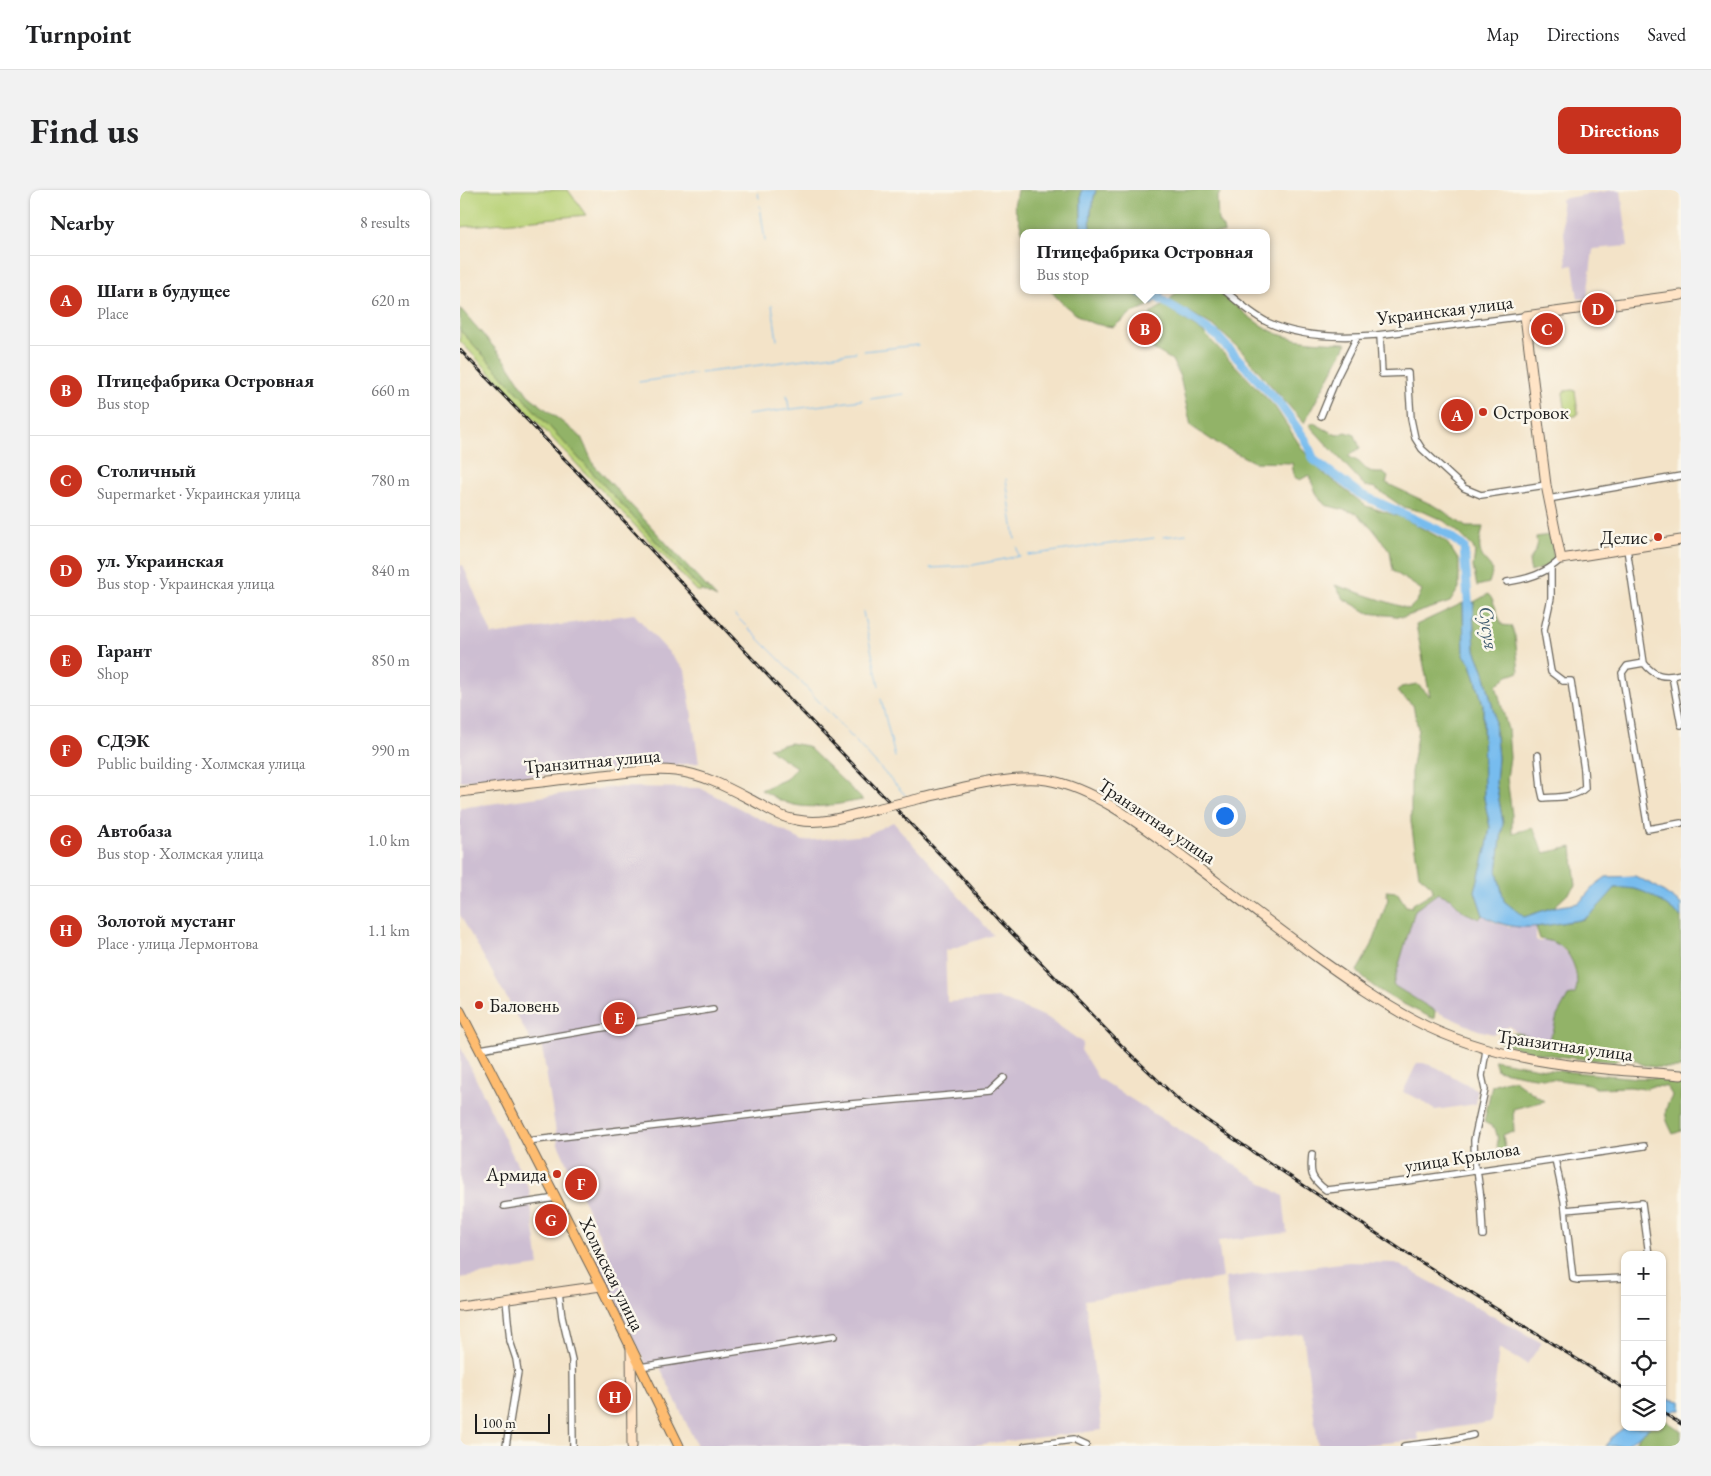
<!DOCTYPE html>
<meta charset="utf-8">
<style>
body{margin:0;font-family:"EB Garamond",serif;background:#f2f2f2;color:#202124}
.controls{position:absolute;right:15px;bottom:15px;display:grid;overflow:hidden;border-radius:10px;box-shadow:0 1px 4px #0004}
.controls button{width:45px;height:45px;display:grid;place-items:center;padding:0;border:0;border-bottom:1px solid #e0e0e0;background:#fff;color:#202124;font:25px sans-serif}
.scale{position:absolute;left:15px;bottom:12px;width:75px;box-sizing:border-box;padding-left:5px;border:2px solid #1c1c1c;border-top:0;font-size:14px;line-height:18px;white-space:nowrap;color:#1c1c1c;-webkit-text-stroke:4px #fbf7ec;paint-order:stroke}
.you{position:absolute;left:764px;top:625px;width:18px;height:18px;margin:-12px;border:4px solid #fff;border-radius:50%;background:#1a73e8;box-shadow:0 0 0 8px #1a73e833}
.badge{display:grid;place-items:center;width:32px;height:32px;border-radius:50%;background:#c8321e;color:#fff;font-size:16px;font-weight:700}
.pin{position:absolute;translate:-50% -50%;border:2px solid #fff;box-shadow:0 1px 5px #0006}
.popup{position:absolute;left:560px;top:39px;width:250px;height:65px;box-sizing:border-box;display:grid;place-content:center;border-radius:10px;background:#fff;filter:drop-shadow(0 1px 4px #0005);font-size:16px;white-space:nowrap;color:#757577}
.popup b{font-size:19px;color:#202124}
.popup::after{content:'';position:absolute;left:50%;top:100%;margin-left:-10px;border:10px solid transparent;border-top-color:#fff}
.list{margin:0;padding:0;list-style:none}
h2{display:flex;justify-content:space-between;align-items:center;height:65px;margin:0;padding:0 20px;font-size:21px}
h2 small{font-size:16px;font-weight:400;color:#757577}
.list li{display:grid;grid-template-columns:32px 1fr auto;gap:15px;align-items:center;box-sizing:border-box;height:90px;padding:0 20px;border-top:1px solid #e0e0e0}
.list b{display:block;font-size:19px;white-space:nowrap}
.list p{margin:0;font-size:16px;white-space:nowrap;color:#757577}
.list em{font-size:16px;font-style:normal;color:#757577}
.icon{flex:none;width:28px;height:28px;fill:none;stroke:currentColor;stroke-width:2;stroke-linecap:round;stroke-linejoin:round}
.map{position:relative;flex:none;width:1221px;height:1256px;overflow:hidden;border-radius:10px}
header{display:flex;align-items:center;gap:30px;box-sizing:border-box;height:70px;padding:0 25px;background:#fff;border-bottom:1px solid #e0e0e0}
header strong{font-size:24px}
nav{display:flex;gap:28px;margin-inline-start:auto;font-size:18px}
.intro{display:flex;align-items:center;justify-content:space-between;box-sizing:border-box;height:120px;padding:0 30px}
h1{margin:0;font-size:35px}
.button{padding:12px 22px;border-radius:10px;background:#c8321e;color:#fff;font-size:18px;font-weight:700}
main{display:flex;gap:30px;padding:0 30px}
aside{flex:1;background:#fff;border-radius:10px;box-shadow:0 1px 4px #0004}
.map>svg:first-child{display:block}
.industrial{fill:#cdbed2}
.green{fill:#b8d176;stroke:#6a7649}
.forest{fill:#92b367;stroke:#576842}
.water{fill:#77bcee;stroke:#4a6c85}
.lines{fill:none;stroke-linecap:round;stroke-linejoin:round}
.stream{stroke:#77bcee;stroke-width:1}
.river{stroke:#77bcee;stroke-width:9}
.street-casing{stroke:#676258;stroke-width:8}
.secondary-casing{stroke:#676258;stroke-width:11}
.primary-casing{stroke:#676258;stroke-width:11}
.street{stroke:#fff;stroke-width:5.5}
.secondary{stroke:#ffe4c6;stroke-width:9}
.primary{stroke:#febc70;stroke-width:9}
.rail-casing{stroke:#1c1c1c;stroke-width:3}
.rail{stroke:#fbf7ec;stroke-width:1;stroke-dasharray:4;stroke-linecap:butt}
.secondary-bridge-casing{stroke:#676258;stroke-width:11;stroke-linecap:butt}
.secondary-bridge{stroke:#ffe4c6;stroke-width:9}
.poi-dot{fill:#c8321e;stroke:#fbf7ec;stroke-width:2}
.labels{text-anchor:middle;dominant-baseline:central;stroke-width:5;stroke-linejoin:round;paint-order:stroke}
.street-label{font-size:19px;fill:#1c1c1c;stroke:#fbf7ec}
.poi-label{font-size:19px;fill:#1c1c1c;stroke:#fbf7ec;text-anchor:start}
.water-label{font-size:20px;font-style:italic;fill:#405c70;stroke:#fbf7ec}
</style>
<header>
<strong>Turnpoint</strong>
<nav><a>Map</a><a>Directions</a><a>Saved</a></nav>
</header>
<div class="intro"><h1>Find us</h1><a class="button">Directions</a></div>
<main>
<aside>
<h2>Nearby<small>8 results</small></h2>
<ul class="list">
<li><span class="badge">A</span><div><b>Шаги в будущее</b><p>Place</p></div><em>620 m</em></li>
<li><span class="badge">B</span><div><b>Птицефабрика Островная</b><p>Bus stop</p></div><em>660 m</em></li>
<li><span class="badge">C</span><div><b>Столичный</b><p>Supermarket · Украинская улица</p></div><em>780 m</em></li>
<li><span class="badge">D</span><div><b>ул. Украинская</b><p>Bus stop · Украинская улица</p></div><em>840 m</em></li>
<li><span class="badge">E</span><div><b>Гарант</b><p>Shop</p></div><em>850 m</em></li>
<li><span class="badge">F</span><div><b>СДЭК</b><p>Public building · Холмская улица</p></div><em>990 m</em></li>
<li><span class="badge">G</span><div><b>Автобаза</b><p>Bus stop · Холмская улица</p></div><em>1.0 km</em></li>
<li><span class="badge">H</span><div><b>Золотой мустанг</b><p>Place · улица Лермонтова</p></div><em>1.1 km</em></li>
</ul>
</aside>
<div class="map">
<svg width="1221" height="1256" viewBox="0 0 1221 1256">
<rect width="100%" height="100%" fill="#fbf7ec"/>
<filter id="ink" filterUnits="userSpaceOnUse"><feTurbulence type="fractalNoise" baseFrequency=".02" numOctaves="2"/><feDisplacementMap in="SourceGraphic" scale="10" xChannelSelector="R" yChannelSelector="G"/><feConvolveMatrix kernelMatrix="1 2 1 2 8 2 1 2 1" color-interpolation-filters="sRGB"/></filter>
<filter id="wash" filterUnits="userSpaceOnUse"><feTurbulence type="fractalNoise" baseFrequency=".0096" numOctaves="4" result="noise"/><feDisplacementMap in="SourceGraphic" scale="20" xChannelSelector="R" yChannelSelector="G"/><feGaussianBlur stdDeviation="1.12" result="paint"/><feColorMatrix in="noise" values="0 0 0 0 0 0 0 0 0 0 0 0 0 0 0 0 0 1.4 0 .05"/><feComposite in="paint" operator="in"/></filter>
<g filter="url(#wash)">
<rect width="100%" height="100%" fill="#f3e3c8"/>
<path class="industrial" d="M1152,0H1161L1168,56L1133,59L1127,108L1118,109L1113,75L1107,76L1101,9Z
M3,375L32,445L174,424L225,480L239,573L0,591V376Z
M152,597L240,598L343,651L407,645L433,632L533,745L485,761L487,812L539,808L588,828L623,853L621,860L638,888L823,1006L827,1043L758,1051L763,1088L625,1110L642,1240L506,1256H237L199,1175L187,1176L134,1068L147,1062L98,954L81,851H71L0,725V618Z
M978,703L990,708L1004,722L1019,729L1023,725L1034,732L1049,737H1076V750L1081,752L1084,748L1097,753L1111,768L1118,794L1115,804L1097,826L1093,841L1088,850L1079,852L1055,841L1050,836L1033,844L1018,840L975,821L933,795L955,720Z
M0,856L69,999L79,1076L0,1088Z
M957,873H963L976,877L1017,900L1016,914L975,920L961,910L943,902Z
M888,1072L936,1073L1082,1153L1067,1174L1039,1158L1031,1232L958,1243L959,1250L901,1255L884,1253L858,1255L843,1144L774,1154L765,1088Z"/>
<path class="green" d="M0,0H108L126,25L0,37Z
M0,140L242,401H237L0,151Z
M1113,200L1115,201L1118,223L1116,226H1108L1106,225L1103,203L1104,201Z"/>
<path class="forest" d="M557,0H622L621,5V43H564V46L554,16Z
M636,0H762L757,8L758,31L763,38L764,43H632C628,28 632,14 636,0Z
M591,100H667L692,114L670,124L653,137C646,136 639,135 632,133C620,129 597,111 591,100Z
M719,100H756C779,117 799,140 828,147C846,152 868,152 887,153L844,233L806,190L784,163L755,137L709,110Z
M704,115L744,143L815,217L843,260L862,282L906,316L941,327L986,351L999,371V398L990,412L944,427L908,423L884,409L875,395L949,419L957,411L962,400L933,381L930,361L912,338L896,323L865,315L857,305L849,285L840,290L834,287L832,273L794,272L756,253L731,236L720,187L712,170L688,156L684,136L692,122Z
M0,118L45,170L68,205L121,247L134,275L257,408L242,401L0,140Z
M854,233L872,243L877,245L886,242L895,245L900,258L888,266L899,272L906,279L914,283H923L928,287L926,293L979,318L1006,337H1023C1018,360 1017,362 1033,380L1029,393L1017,396L1013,377L1015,362L1013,357L999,343L984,331L964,322L943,317L915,298L905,296L849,235Z
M1089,345L1092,354L1094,370L1089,376L1071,382L1069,372L1077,357L1076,347Z
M1028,404C1035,410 1037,426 1042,435L1051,436L1055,446L1059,482L1048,486L1036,495L1048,540L1050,567L1047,588L1052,625V643L1073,638L1084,663L1112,657L1116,696L1094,717L1064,728L1044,711L1037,681L1043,633L1036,593L1038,568L1036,547L1034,523L1024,482L1015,460L1013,424L1014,412Z
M1003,413L1004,465L1011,474L1023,514L1024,608L1030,637L1027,656L1015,701L1023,725L1019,729L1004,722L990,708L978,703L955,720L933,795L975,821L974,829C950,817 914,802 897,781L912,755L928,709L926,701L937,702L946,716L952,717L953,714L973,702L972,696L959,685L951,632V582L958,539L953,515L937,502L941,497L957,494L970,506L956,435Z
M330,553L347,556L403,610C378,614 351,621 327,613C318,610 310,604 301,600L326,589L336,577L316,564L309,558Z
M1169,697L1191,704L1221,727V878C1210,878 1198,878 1188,876C1175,874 1170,860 1154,872C1115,868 1074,866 1037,851L1039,846C1059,841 1061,842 1079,852L1088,850L1093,842L1097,826L1108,806L1115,804C1121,788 1112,760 1095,753C1091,751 1085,750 1080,749L1076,737L1125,729L1155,698Z
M1034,870L1090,880L1178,888H1221V941L1213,944C1209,935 1203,927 1207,916C1208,912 1211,910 1212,905L1207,897L1193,896L1184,899L1170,897L1136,898L1129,894L1068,886L1037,880Z
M1047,890H1054L1084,911L1053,919L1054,943L1050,942L1043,945L1046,964H1043L1037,957L1038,949L1035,938L1024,932L1032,895Z
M1202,1228L1221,1241V1256H1173L1179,1246L1190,1237H1202Z"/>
<path class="water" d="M622,0H636C632,14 628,28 632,43H621V5Z
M667,100H701L705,102L692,114Z
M1014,412L1013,424L1015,460L1024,482L1034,523L1036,547L1038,568L1036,593L1043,633L1037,681L1044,711L1064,727L1094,717L1119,713L1135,695L1146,687L1175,686L1197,697L1221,714V727C1198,710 1186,696 1155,698C1149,705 1132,725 1125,728C1120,731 1111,731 1106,732C1075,738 1050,742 1023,725L1015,701L1027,656L1030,637L1024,608L1023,514L1011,474L1004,465L1003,413Z
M1207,1209L1221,1211V1220H1216L1202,1227V1211Z
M1165,1237H1190L1179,1246L1163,1256H1145L1154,1245Z"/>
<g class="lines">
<path class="stream" d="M298,3L299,8
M300,16L305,51
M312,115L317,150
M404,161L458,155
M241,183L396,162
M179,192L235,184
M327,205L329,219
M410,209L444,204
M287,225L402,210
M546,289L555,349
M703,347L726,344
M557,357L558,366
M568,365L694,348
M470,378L508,376L560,366
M403,422L419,496
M275,425L329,479L445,605
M421,509L435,567"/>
<path class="river" d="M685,100L720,121L756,145L820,214L845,249L854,270L900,304L987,344L1004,357L1009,423"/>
</g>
</g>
<g filter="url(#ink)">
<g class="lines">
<g class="street-casing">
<path id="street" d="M764,100C777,111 791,124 807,132C840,148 881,148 917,145L1065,126
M920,145L922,184L948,183L951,229L955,248L962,259L1004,298L1021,305L1086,295
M861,226L877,187L897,147
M1088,309L1221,286
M1167,359L1184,473
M1047,392C1068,389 1085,384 1101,369
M1221,484C1205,488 1194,487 1184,473L1167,476L1162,483L1188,639L1221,633
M1212,486L1221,535
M1078,565L1081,599L1083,608C1096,607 1115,608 1125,598L1124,580L1111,491H1103L1091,482L1084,440L1091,408V378
M20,859L253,819
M67,951L367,916L529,902L544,888
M852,964C850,983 850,988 866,1000L947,991L1184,956
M1095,969L1104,1011L1113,1089L1118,1090L1165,1088
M1015,980L1014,950L1025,900L1022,886L1026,860
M1017,980L1021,1009L1023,1045
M44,1016L96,1008
M1105,1020L1182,1013L1189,1065
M99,1102L102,1127L112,1170L113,1256
M180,1177L374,1146
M46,1256L58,1182L56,1169L50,1151L46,1110
M565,1256L613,1250L626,1256
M944,1256L992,1250L1013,1245"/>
</g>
<g class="secondary-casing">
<path id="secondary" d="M1221,105L1065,126L1086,295L1101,369L1221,350
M0,602C48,596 95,590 143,585C166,583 192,578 215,581C245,584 272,600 299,614C311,621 323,628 337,630C362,635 388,626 412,620
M462,608C500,600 550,584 587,590C639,599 691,643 733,674C774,705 816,737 858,768C889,790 920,812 954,830C1037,874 1129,878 1221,885
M0,1116L141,1096
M171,1158L172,1256"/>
</g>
<g class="primary-casing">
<path id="primary" d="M0,821L141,1096L219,1256"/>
</g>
<use href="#street" class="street"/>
<use href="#secondary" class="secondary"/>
<use href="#primary" class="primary"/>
<g class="rail-casing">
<path id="rail" d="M0,160L167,334L326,505L496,681L541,732L667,861L723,914L799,966L940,1059L1165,1199
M1202,1222L1221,1234"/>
</g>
<use href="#rail" class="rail"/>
<g class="secondary-bridge-casing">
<path id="secondary-bridge" d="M412,620L462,608"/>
</g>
<use href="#secondary-bridge" class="secondary-bridge"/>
</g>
</g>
<g class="poi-dot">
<circle cx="1023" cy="222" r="5"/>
<circle cx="1198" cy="347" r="5"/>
<circle cx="19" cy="815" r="5"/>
<circle cx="97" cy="984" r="5"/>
</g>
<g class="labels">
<g class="street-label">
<text transform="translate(985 120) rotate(-7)">Украинская улица</text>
<text transform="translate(132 571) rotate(-5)">Транзитная улица</text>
<text transform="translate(697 631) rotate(34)">Транзитная улица</text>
<text transform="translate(1105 855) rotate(8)">Транзитная улица</text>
<text transform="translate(1002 967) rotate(-9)">улица Крылова</text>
<text transform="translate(152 1084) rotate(64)">Холмская улица</text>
</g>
<g class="poi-label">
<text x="1033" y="222">Островок</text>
<text x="1188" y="347" text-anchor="end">Делис</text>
<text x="29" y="815">Баловень</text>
<text x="87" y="984" text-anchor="end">Армида</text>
</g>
<g class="water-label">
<text transform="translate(1029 438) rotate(82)">Сусуя</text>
</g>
</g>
</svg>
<div class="controls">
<button>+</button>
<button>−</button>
<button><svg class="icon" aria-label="locate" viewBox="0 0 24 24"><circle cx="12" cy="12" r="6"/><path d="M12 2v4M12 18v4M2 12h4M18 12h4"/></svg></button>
<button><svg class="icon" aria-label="layers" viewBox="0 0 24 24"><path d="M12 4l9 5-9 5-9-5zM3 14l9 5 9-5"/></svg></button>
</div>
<div class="scale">100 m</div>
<div class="you"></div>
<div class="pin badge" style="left:997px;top:225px">A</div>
<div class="pin badge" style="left:685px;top:139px">B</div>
<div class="popup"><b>Птицефабрика Островная</b>Bus stop</div>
<div class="pin badge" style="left:1087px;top:139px">C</div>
<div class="pin badge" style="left:1138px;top:119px">D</div>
<div class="pin badge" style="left:159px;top:828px">E</div>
<div class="pin badge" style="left:121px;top:994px">F</div>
<div class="pin badge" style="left:91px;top:1030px">G</div>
<div class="pin badge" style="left:155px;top:1207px">H</div>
</div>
</main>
